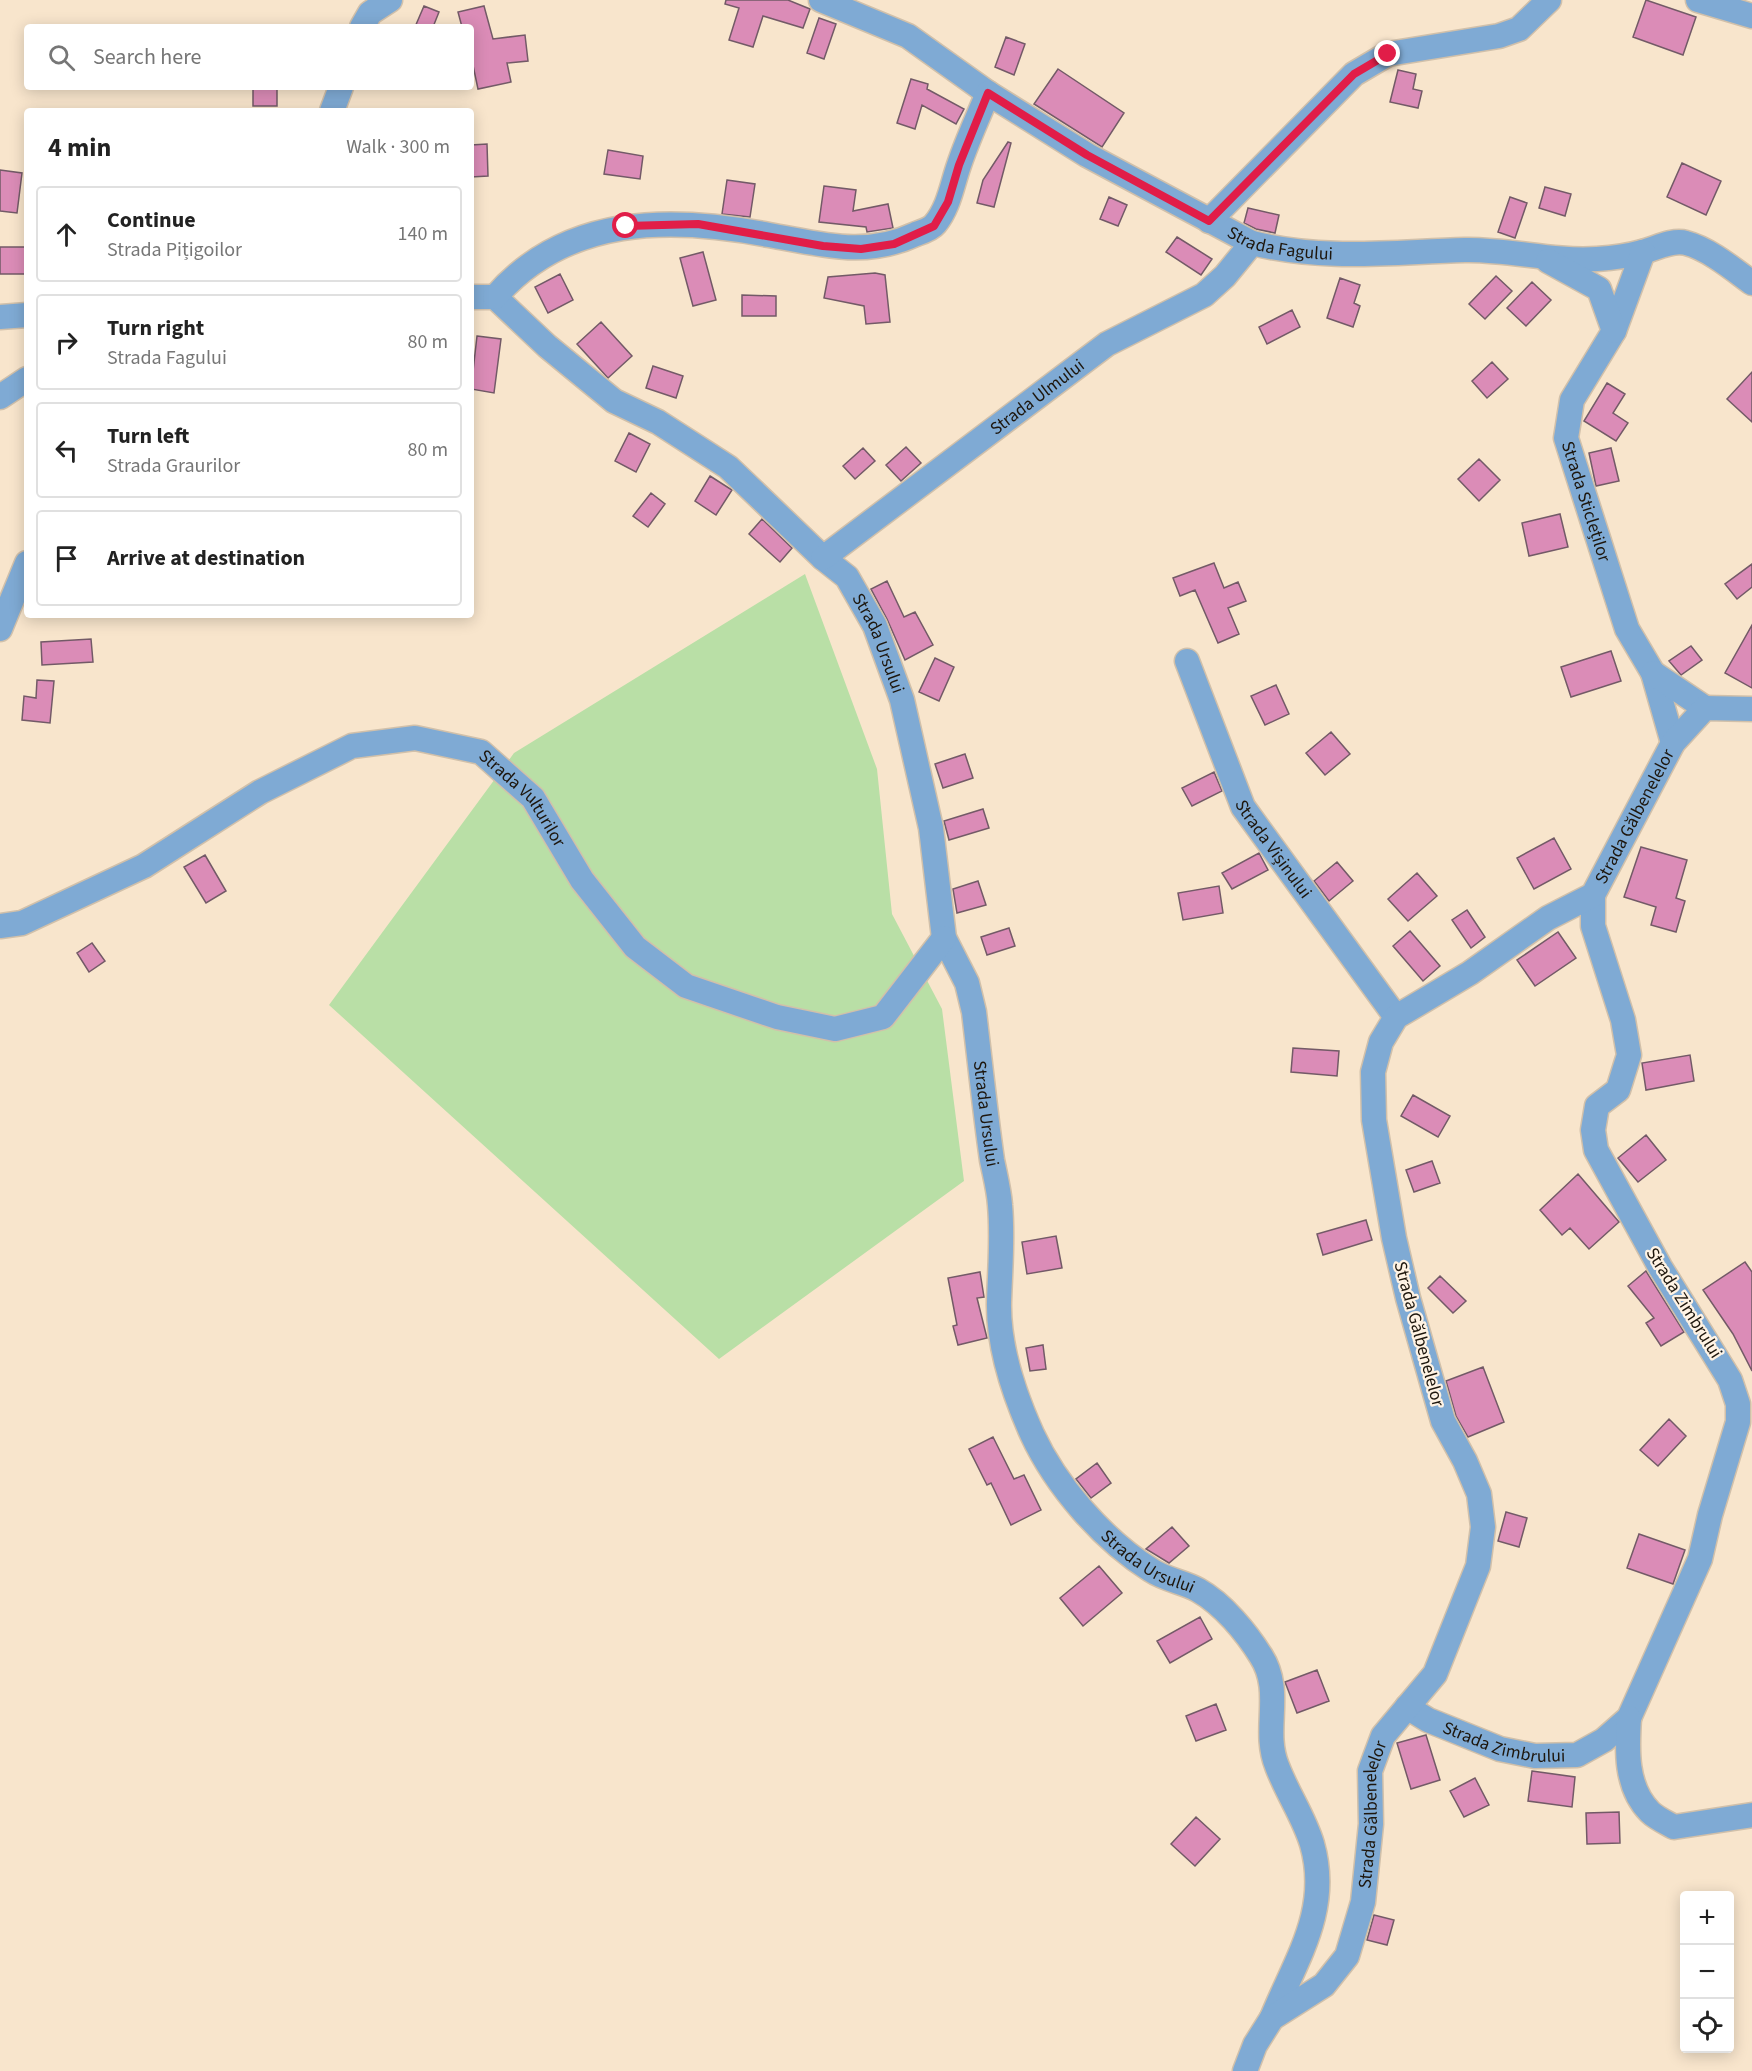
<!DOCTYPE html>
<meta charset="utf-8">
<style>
body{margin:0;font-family:"Source Sans 3",sans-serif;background:#f2f2f2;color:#222}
.controls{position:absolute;right:18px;bottom:18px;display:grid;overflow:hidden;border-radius:6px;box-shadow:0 3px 15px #0003}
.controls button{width:54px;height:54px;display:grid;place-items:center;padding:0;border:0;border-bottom:2px solid #e0e0e0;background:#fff;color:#222;font:30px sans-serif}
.stop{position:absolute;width:18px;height:18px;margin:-14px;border:4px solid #e11d48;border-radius:50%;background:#fff}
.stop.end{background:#e11d48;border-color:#fff;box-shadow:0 2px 6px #0008}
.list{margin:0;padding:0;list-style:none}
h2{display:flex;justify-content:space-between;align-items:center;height:78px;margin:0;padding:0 24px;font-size:26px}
h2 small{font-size:20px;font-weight:400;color:#767676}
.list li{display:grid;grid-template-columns:39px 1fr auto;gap:18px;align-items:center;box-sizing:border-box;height:96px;margin:0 12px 12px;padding:0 12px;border:2px solid #e0e0e0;border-radius:6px}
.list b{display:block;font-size:22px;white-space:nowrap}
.list p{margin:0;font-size:20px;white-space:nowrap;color:#767676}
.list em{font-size:20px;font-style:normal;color:#767676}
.icon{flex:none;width:33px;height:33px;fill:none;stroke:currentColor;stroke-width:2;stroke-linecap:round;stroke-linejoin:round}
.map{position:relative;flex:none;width:1752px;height:2071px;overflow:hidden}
.search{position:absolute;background:#fff;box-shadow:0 3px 15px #0003;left:24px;top:24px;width:450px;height:66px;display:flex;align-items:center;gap:15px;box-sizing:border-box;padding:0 21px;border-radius:6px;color:#767676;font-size:22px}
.panel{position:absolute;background:#fff;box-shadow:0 3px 15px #0003;left:24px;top:108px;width:450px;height:510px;border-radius:6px}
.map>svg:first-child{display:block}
.green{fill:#b9dfa6}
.building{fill:#db8cb7;stroke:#735a67;stroke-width:1.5}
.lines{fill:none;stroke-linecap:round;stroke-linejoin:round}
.minor-casing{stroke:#d1c0aa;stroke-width:27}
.minor{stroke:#7faad4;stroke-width:24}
.route{stroke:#e11d48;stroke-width:8}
.labels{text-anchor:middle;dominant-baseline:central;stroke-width:4.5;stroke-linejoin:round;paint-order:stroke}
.street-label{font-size:18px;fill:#1d160d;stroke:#fff3e4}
</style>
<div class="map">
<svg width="1752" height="2071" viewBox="0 0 1752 2071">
<rect width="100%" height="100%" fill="#f8e5cc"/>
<path class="green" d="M805,574L877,769L892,914L942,1009L964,1181L719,1359L329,1005L514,753Z"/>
<path class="building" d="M726,0H788L810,9L803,28L763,16L753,47L729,40L739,8L725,4Z
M1646,0L1696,17L1683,55L1633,37Z
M424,6L439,12L433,27H415Z
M484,6L493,39L525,35L528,61L507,63L511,82L478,89L471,56V27H462L458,12Z
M819,18L836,24L824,59L807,53Z
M1006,37L1025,44L1014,75L995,67Z
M1058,69L1124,113L1102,147L1034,104Z
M1398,70L1416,74L1413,89L1422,91L1418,108L1390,102Z
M911,79L928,84L927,89L964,109L956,124L922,105L915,129L897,123Z
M253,87H277V106H253Z
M1008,142L1011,143L994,207L977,203L983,180Z
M487,144L488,176L471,177V145Z
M608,150L643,156L640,179L604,174Z
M1682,163L1721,181L1706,215L1667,197Z
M0,170L22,173L17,213L0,211Z
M727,180L755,184L750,217L722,214Z
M824,186L856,190L853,211L888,204L893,228L867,232L866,227L819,222Z
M1545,187L1571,194L1565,216L1539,208Z
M1109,197L1127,205L1118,226L1100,219Z
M1510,197L1527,203L1515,238L1498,232Z
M1248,208L1279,215L1275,233L1256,229L1244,223Z
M1177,237L1212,259L1201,275L1166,252Z
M0,247H27V274H0Z
M703,252L716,300L693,306L680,258Z
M875,273L885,275L890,322L866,324L864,306L824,298L828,277Z
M560,274L573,300L548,313L535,287Z
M1496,276L1512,291L1485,319L1469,304Z
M1340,278L1360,285L1354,303L1360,306L1353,327L1327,318Z
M1532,282L1551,300L1526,326L1507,308Z
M742,295L776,296V316H742Z
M1292,310L1300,327L1267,344L1259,327Z
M601,322L632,356L608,378L577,344Z
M477,336L501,339L494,393L471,389Z
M1492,362L1508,379L1487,398L1472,381Z
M653,366L683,376L676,398L646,388Z
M1752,372V422L1727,399Z
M1607,383L1625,394L1613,413L1628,423L1616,441L1584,421Z
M629,433L650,444L636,472L615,461Z
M906,447L921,463L901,481L886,465Z
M863,448L875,461L855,479L843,466Z
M1611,448L1619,481L1596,486L1589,453Z
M1479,459L1500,480L1479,501L1458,479Z
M710,476L732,490L716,515L695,501Z
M651,493L665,504L648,527L633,516Z
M1560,514L1568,547L1529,556L1522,523Z
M762,519L792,548L780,562L749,534Z
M1214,563L1224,588L1238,582L1246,601L1228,608L1239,634L1218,643L1195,590L1180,596L1173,578Z
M1752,564V587L1737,599L1725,584Z
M887,581L904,617L915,612L933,645L905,660L887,619L871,589Z
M1752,625V688L1725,673Z
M91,639L93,662L42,665L41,642Z
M1691,646L1702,660L1681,675L1669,661Z
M1611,651L1621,681L1571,697L1561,667Z
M935,658L954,667L939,701L919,692Z
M37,680L54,681L50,723L22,720L24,696L36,698Z
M1276,685L1289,714L1265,725L1251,696Z
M1331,732L1350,754L1325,775L1306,753Z
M965,754L973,778L943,788L935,764Z
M1214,772L1222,791L1192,806L1182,788Z
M983,809L989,828L949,840L944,821Z
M1554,838L1571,869L1534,889L1517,858Z
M1641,847L1687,860L1676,898L1685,901L1676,932L1651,925L1656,907L1624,897Z
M1259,853L1268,870L1232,889L1222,873Z
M205,855L226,891L206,903L184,867Z
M1337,862L1353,881L1329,901L1314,881Z
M1417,873L1437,896L1408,921L1388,899Z
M978,881L986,905L957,913L953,889Z
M1219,886L1223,913L1183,920L1178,893Z
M1467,910L1485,937L1471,948L1452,920Z
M1009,928L1015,946L987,955L981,937Z
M1410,931L1440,966L1423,981L1393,946Z
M1558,932L1576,958L1535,986L1517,960Z
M92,943L105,961L89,972L77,953Z
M1293,1048L1339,1051L1337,1076L1291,1072Z
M1690,1055L1694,1081L1646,1090L1642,1063Z
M1413,1095L1450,1116L1438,1137L1401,1116Z
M1646,1135L1666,1160L1638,1182L1618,1158Z
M1432,1161L1440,1183L1414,1192L1406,1170Z
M1578,1174L1619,1222L1589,1249L1570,1228L1562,1235L1540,1210Z
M1366,1220L1372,1240L1323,1255L1317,1234Z
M1056,1236L1062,1268L1027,1274L1022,1242Z
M1745,1262L1752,1272V1371L1733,1334L1703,1290Z
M1646,1271L1684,1332L1661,1346L1646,1323L1654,1318L1628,1286Z
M980,1272L984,1297L977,1298L987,1338L958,1345L953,1326L957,1325L948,1278Z
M1440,1276L1466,1301L1453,1313L1428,1288Z
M1043,1345L1046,1369L1030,1371L1026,1348Z
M1483,1367L1504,1422L1468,1437L1456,1416L1446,1381Z
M1669,1419L1686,1436L1658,1466L1640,1450Z
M993,1437L1014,1479L1024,1475L1041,1510L1011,1525L991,1483L987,1485L969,1449Z
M1097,1463L1111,1483L1091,1498L1076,1479Z
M1506,1512L1527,1518L1519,1547L1498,1541Z
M1172,1527L1189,1546L1169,1563L1146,1549Z
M1639,1534L1685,1550L1673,1584L1627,1568Z
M1099,1566L1122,1593L1083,1626L1060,1598Z
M1200,1617L1212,1639L1170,1663L1157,1641Z
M1317,1670L1329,1701L1297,1713L1285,1682Z
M1216,1704L1226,1730L1196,1741L1186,1716Z
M1426,1735L1440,1780L1411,1789L1397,1743Z
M1532,1771L1575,1777L1572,1807L1528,1801Z
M1475,1778L1489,1805L1464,1817L1450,1791Z
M1619,1812L1620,1843L1587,1844L1586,1813Z
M1196,1817L1220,1839L1195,1866L1171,1844Z
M1374,1915L1394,1920L1387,1945L1367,1940Z"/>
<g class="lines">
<g class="minor-casing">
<g id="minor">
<path id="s1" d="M821,0L908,36L988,93L1087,155L1252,243C1326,261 1390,252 1465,250C1509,249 1552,262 1597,259C1611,258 1628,256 1642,252C1655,249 1672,239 1686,243C1709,249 1733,269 1752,283"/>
<path d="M1698,0L1752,16"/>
<path d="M362,27L370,13L390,0"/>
<path d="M332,111L341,87"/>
<path d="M1209,221L1354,74L1388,54L1499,36L1519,29L1549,0"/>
<path id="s2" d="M1643,252L1614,331L1572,400L1566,438L1627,629L1653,673L1673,743"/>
<path d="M1548,261L1599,289L1614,331"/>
<path id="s3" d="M471,297H495L547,346L614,401L658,422L728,467L823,558L847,577L875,626L902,700L931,828L944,938L967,983L974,1012C980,1062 985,1111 992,1160C995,1175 999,1190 1000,1205C1003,1238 1000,1269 999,1302C998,1347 1014,1394 1032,1434C1056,1486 1103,1540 1151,1570C1166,1580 1184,1582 1198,1590C1223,1604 1246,1632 1261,1656C1284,1692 1262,1729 1277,1766C1287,1793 1304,1817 1312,1844C1331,1910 1296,1959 1272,2018"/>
<path d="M495,297C566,215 671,216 769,235C821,244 865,258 916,234C922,232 931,229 935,224C949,207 952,185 959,165C967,141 978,117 988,93"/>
<path d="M0,317L27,315"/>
<path d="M0,397L27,379"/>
<path id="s4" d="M823,558L1107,344L1204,295L1225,276L1252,243"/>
<path d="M0,629L27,563"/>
<path id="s5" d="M1187,661L1243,807L1396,1017"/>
<path d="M1653,673L1705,708"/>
<path id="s6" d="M0,926L22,923L144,866L260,792L352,746L415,738L481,752L533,798L582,880L635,947L686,986L777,1017L835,1029L883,1017L944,938"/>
<path id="s7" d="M1407,1707L1428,1720L1500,1749L1535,1756L1577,1755L1604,1740L1629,1718L1700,1559L1710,1515L1738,1422V1404L1730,1380L1660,1267L1596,1150L1593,1130L1597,1106L1618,1090L1629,1055L1623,1020L1593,926V895"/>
<path d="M1629,1718C1627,1749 1625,1787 1650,1812C1656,1818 1667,1823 1674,1827L1752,1815"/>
<path id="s8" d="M1245,2071L1255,2045L1272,2018L1324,1985L1347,1956L1363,1902L1371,1824L1370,1771L1383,1736L1435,1674L1478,1566L1483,1527L1479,1494L1465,1461L1443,1421L1408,1298L1394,1238L1374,1120L1373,1072L1381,1042L1396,1017L1470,973L1548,918L1593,895L1673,743L1705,708L1752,709"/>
</g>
</g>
<use href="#minor" class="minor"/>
</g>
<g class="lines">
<path class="route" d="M626,226L698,224L823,246L861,249L894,244L934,226L948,202L959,165L988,93L1087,155L1209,221L1354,74L1388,54"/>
</g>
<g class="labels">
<g class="street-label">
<text stroke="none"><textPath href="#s1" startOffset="524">Strada Fagului</textPath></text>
<text stroke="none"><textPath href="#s4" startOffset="268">Strada Ulmului</textPath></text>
<text stroke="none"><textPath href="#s2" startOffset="270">Strada Sticleților</textPath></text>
<text stroke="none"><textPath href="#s3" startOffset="550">Strada Ursului</textPath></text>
<text stroke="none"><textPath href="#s6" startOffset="591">Strada Vulturilor</textPath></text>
<text stroke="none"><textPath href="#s8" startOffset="1473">Strada Gălbenelelor</textPath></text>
<text stroke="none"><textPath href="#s5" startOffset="208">Strada Vișinului</textPath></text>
<text stroke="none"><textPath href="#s3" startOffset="1036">Strada Ursului</textPath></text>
<text transform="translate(1684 1303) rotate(58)">Strada Zimbrului</text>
<text transform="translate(1419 1334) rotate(75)">Strada Gălbenelelor</text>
<text stroke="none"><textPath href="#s3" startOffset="1539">Strada Ursului</textPath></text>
<text stroke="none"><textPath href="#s7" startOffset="105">Strada Zimbrului</textPath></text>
<text stroke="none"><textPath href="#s8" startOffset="303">Strada Gălbenelelor</textPath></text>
</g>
</g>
</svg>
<div class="controls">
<button>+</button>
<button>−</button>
<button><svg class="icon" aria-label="locate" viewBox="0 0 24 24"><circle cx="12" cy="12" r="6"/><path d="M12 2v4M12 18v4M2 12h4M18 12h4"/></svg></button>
</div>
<div class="stop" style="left:626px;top:226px"></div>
<div class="stop end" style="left:1388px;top:54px"></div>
<div class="search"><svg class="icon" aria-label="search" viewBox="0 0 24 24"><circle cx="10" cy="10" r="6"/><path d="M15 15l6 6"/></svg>Search here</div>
<section class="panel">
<h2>4 min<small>Walk · 300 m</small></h2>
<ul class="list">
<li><svg class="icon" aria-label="ahead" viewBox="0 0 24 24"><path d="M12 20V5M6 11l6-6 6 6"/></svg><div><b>Continue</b><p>Strada Pițigoilor</p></div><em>140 m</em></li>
<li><svg class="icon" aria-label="right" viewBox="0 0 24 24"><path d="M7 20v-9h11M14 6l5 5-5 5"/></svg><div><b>Turn right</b><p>Strada Fagului</p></div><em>80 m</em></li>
<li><svg class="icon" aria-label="left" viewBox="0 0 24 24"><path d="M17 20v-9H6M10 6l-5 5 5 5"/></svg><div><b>Turn left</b><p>Strada Graurilor</p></div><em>80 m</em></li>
<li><svg class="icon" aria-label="arrive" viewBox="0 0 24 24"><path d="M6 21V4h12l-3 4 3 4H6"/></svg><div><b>Arrive at destination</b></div></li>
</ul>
</section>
</div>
